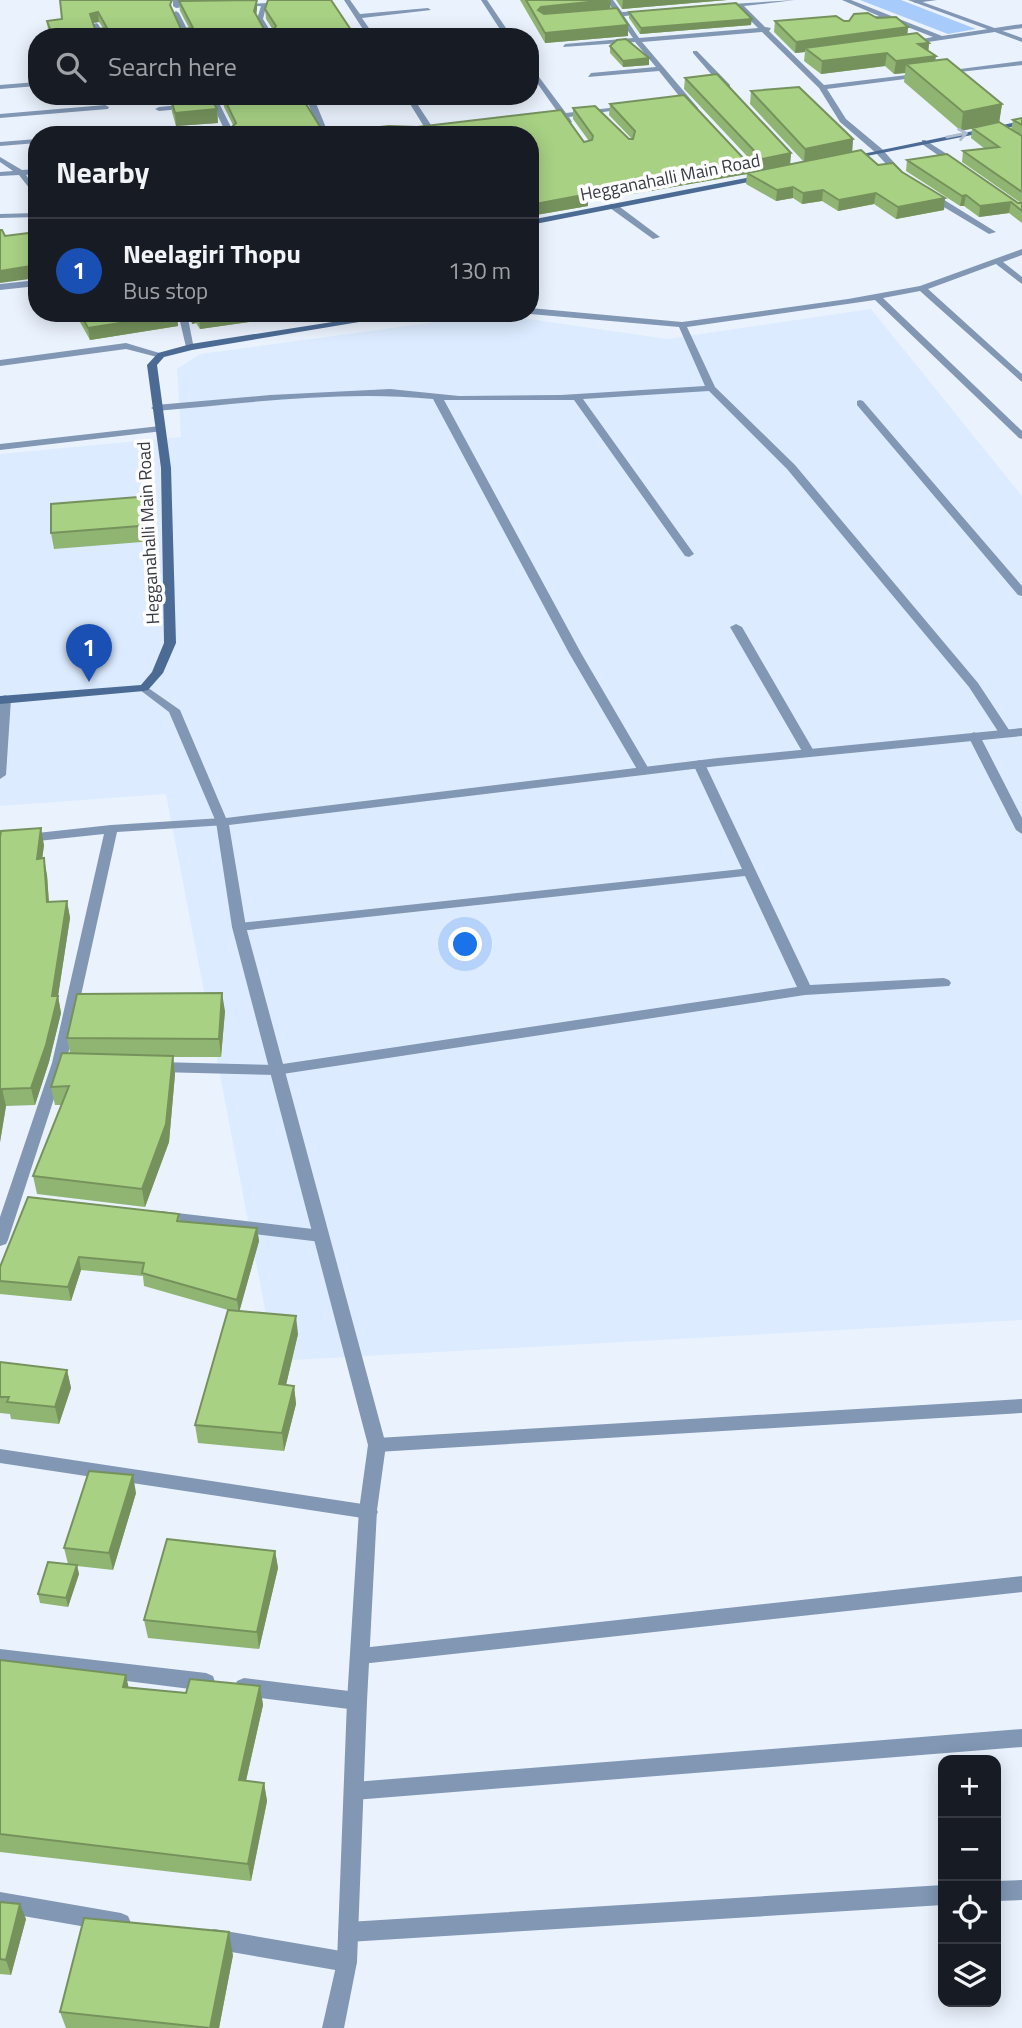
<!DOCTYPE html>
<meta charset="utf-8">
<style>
body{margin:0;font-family:"Titillium Web",sans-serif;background:#242831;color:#f1f3f6}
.controls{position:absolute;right:21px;bottom:21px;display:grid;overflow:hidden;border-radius:14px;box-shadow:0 4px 18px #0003}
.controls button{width:63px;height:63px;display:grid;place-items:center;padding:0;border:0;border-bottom:2px solid #363941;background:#171b24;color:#f1f3f6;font:35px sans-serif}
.you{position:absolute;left:466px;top:945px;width:24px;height:24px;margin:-18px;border:5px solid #fff;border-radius:50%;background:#1a73e8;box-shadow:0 0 0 10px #1a73e833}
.badge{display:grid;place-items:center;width:46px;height:46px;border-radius:50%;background:#5b8b1f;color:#fff;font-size:23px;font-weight:700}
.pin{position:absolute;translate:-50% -58px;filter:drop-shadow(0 2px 4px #0008)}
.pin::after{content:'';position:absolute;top:37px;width:24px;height:21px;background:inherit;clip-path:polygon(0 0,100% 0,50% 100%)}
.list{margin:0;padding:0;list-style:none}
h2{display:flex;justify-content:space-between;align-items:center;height:91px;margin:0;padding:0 28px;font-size:30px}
h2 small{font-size:23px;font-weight:400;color:#9ea1a6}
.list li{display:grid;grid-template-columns:46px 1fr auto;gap:21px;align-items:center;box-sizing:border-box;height:105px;padding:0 28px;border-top:2px solid #363941}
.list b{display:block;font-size:26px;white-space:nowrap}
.list p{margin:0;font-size:23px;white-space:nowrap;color:#9ea1a6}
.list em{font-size:23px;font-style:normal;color:#9ea1a6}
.icon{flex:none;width:38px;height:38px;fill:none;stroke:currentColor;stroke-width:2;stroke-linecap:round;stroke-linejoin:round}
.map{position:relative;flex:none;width:1022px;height:2028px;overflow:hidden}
.search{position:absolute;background:#171b24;box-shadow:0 4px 18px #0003;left:28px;top:28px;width:511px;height:77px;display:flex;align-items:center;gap:18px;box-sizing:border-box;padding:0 24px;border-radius:28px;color:#9ea1a6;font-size:26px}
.panel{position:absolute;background:#171b24;box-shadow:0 4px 18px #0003;left:28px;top:126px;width:511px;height:196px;border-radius:28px}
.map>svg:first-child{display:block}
.built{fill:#dcebff}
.green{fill:#a7cbfb}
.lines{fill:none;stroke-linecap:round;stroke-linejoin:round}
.minor{fill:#8197b4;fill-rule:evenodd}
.tertiary{fill:#8197b4;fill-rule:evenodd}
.secondary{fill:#4c6b94;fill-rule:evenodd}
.wall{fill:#90b472;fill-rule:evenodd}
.shaded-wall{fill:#76925c}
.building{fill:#a8d184;stroke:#76925c;stroke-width:2;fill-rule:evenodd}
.oneway{stroke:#aebcce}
.labels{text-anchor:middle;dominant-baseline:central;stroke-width:7;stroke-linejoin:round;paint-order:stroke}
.far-street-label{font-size:18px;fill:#373c44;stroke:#fefefe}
</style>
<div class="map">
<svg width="1022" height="2028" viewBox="0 0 1022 2028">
<rect width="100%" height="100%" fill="#eaf2fd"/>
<path class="built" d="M871,309L1022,496V1320L275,1361L166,794L0,806V454L181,437L177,369L200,354L495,314L667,339Z"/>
<path class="green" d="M860,0H901L976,29L948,34Z"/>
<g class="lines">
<path class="minor" d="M173,0H179V4L196,3L199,5L176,8L173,6Z
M344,0H350L360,14L428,8L431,10L362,18L375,37H368Z
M481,0H487L512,37H505Z
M607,0H613L622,12L649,11L647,14L624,16L639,38L758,28L737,7L732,6V4L795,0L744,6L765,27L771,28L769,31L824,85L924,73L921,77L827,89L846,119L882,149L906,176L899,178L876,153L840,122L819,88L762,32L642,42L698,108V112H692L659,71L588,77L591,73L656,67L635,42L563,47L565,44L633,38L618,17L601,18L598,16L615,13Z
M842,0H851L942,36L1022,24V28L908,45L906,42L933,37L887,19L856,21L858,18L879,16Z
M912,0H937L915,3Z
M267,3L263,19L274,37H267L257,19L261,6L238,7L235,5Z
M176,11L179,13L191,37H184L173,13Z
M96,23L98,24L106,37H99L93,25Z
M453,33L455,36L426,37L429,35Z
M693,51H697L730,85V89H724L693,53Z
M1022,61V65L941,74L937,72Z
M530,65L566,113L627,106L631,108L569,117L572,122L568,124L562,118L543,120V116L559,114L530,73Z
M37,82V86L0,89V85Z
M305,96H313L329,135H321Z
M405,96H412L435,131L434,133H428Z
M245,99L246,101L220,105L235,135H227L213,106L159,111L155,109L159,107Z
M105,105L109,107L108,109L0,118V114Z
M142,130H145V134L106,135Z
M37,139V143L0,146V142Z
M925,140L961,163V167H955L922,144V140Z
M0,157L22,170L37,169V173L26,175L37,190V198L19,175L0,176V172L13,171L0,162Z
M927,193H933L996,232L989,234L927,197Z
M610,204H616L660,237L653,239L610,208Z
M37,213V217L0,218V214Z
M1022,249V255L1003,262L1022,277V284L996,264L928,289L1022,374V382L920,291L883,298L1022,431V439L1019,438L875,300L687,327L715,387L795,465L978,683L1011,733L1005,737L1001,736L969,687L787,469L709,391L583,399L694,554L689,557L685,556L574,400H444L581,653L650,771L644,775L638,771L569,653L433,399C342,390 248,403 156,411L151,408L156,405L270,395L390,389L459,396L561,395L705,386L679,327L530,314V308L682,322L848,299L920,286Z
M37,280V286L0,290V284Z
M178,313H187L194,349L186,347Z
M405,313H443L439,316L408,318L405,317Z
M126,343L166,355L161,358L126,349L0,366V360Z
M860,400L863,401L1022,586V596L1018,595L857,405V401Z
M160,426L165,429L163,431L0,450V444Z
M736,624L742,627L815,753L813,756H805L803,753L730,627Z
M5,695L11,699L6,775L0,779V698Z
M974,732L980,736L1022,818V834L1016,830L968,736Z
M699,760L705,764L810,985L944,978L949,980L951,983L949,986L805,995L276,1075L158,1072L151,1067L158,1062L276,1065L797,987L745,876L239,931L232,927L239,923L742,869L693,764Z
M222,818L226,819L228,822L226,825L117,832L67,1059L83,1061L85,1064L78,1069L64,1068L8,1240L6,1244L0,1246V1217L52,1063L104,834L0,845V837L111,825Z
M160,1211L321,1230L327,1232L329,1236L327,1240L321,1242L160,1223L155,1221L152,1217L155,1213Z
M1022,1399V1413L377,1452L371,1450L368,1445L371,1440L377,1438Z
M0,1449L369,1505L375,1507L378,1512L375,1517L369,1519L0,1463Z
M1022,1576V1592L361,1664L354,1662L352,1656L354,1650L361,1648Z
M0,1649L206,1673L213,1676L215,1682L213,1688L206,1691L0,1665Z
M244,1678L357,1692L364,1695L367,1701L364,1707L357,1710L244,1696L237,1693L235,1687L237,1681Z
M1022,1729V1747L354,1800L347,1798L344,1791L347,1784L354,1782Z
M1022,1880V1900L996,1901V1881Z
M943,1885V1905L348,1942L341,1939L338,1932L341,1925L348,1922Z
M0,1892L121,1913L128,1916L131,1923L128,1930L121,1933L0,1912Z
M214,1929L347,1952L354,1955L357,1962L354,1969L347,1972L214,1949L207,1946L204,1939L207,1932Z"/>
<path class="tertiary" d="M908,0H917L1022,38V42Z
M144,685L180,710L226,818L718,758L1022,728V736L718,766L229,825L246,927L386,1445L377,1510L367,1701L357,1962L344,2028H322L337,1962L347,1701L359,1510L368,1445L232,927L216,822L169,712L140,690V686Z"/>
<path class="secondary" d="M1022,121V125L847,160L843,158Z
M766,174L770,176L769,178L530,225V220Z
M390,313H413L192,350L164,357L157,365L171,468L176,643L163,673L148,690L144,691L0,704V696L141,685L152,672L164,643L161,468L147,365L158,353L191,344Z"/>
</g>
<path class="wall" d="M60,0L174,10L173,11L181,29L189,28L180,11L179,1H182L181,0H257V9L256,15L264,29L273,30L266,19L265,9L351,30L352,37H51L48,30L47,21L62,19ZM99,22L103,28L95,29L93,23Z
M520,0H611L610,9L628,25V36L545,43Z
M616,0H727L622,9Z
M629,12L751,25L640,34L629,18Z
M877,18L908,27L907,34L929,43L928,51L935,60L1002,104L999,123L1011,130L1013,120L1022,118V223L1009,213L979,217L964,206H960L906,171L907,160L1018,203H1021L962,162L963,151L985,149L971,138L972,128L961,131L904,82L905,73L894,74L885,66L821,74L804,61L805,52L795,53L774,32L775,21H844Z
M610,46L649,58V65L623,67L610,53Z
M685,78L791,153L790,164L803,161L750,104L751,91L853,139L852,152L878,165L902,172L945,198L944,210L896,219L874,204L838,211L822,201L802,204L793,198L776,201L746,184L747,173L760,170L684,89Z
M684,95L747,162V174L588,202V206L530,216V135H233L232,127L233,125L224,107L223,99L212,100L217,109L218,123L176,126L172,112L171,103H169L166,96H301L324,133L389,126L417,127L561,110L584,142L589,141L573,119V108L595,106L629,139H632L609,115L610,104Z
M75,313H177L178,326L90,340Z
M189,313H318L271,321L269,319L200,329L196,323L192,324Z
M150,496L154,541L54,549L51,533Z
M0,837L44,845L42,858L47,875L49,902L67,901L70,918L58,996L61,1013L49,1062L35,1105L6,1106L0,1142Z
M225,1011L221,1057H173L175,1074L169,1142L145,1207L37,1194L33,1176L62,1105H55L51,1087L70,1053L67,1038Z
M179,1214L180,1221L257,1228L259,1241L239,1311L298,1334L286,1385L294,1386L296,1404L284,1451L198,1443L195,1425L228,1310L144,1286L143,1276L81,1270L71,1301L0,1294V1267Z
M0,1362L67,1370L71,1388L59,1424L11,1419L10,1414L0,1413Z
M136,1493L113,1570L77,1566L79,1574L68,1607L40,1603L38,1594L68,1564L64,1548Z
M275,1551L278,1568L259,1649L148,1638L144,1620Z
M0,1660L129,1687L186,1693L260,1686L263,1705L246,1781L264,1783L267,1801L251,1881L0,1852Z
M0,1902L26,1919L11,1975L0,1974Z
M233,1955L219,2028H66L60,2012Z"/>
<path class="shaded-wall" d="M257,0V9L255,20L254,11Z
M611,0L610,10L541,17L538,10L541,7Z
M623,0H727L622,9Z
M98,12L99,22L92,23L90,14Z
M752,19L751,25L640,34L641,28Z
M628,25V36L545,43V33Z
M908,27L907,38L805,48V52L795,53L796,42Z
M351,30L352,37H270Z
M929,43L928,56L918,44Z
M887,53L885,66L821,74L822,61Z
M936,56L934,69L906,64L905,73L894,74L896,61Z
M649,58V65L623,67V61Z
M168,96H258H223V99L172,103L171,99V103H169Z
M1002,104L999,123L961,131L963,112Z
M217,109L218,123L176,126L175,113Z
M853,139L852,153L804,162L805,149Z
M791,153L790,165L761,171L762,159Z
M747,162V174L588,202V206L530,216V205L585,191Z
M793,187V198L776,201L777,190Z
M823,190L822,201L802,204L803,193Z
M876,193L874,204L838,211L839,200Z
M966,195L964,206H960L962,196Z
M945,198L944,210L896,219L898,207Z
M1011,202L1009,213L979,217L980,206Z
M37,265V278L0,283V271Z
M191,313H195L196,323L192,324Z
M224,313H269V319L200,329L199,317Z
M270,313H318L271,321Z
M177,314L178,326L90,340L88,328Z
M41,828L44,845L40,876L37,859Z
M44,858L47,875L50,919L47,902Z
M67,901L70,918L58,996L61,1013L49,1062L35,1105L31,1088L52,996Z
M222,993L225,1011L221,1057L219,1039Z
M173,1056L175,1074L169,1142L145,1207L142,1189Z
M2,1089L6,1106L0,1142V1101Z
M257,1228L259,1241L239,1313L237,1300Z
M79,1257L81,1270L71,1301L68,1287Z
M296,1316L298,1334L282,1402L279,1384Z
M67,1370L71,1388L59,1424L55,1407Z
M294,1386L296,1404L284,1451L282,1433Z
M133,1475L136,1493L113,1570L109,1553Z
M275,1551L278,1568L259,1649L257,1632Z
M77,1565L79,1574L68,1607L66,1598Z
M126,1675L130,1694L123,1687Z
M260,1686L263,1705L242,1798L239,1780Z
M264,1783L267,1801L251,1881L248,1864Z
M20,1904L26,1919L11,1975L6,1960Z
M229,1932L233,1955L219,2028H210Z"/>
<path class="building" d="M60,0H172L170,5L181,29L193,28L179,1L257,0L254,11L264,29L273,30L276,26L265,9L268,0H331L351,30L270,37H53L47,21L62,19ZM98,12L107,28L95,29L90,14Z
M526,0H608L541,7L538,10L544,14L617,8L628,25L545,33Z
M736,3L752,19L641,28L629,12Z
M868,13L877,18L896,17L908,27L796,42L775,21L836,16L844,21H849L854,14Z
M917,33L929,43L918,44L936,56L896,61L887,53L822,61L805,48Z
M626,39L649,58L623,61L610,46L617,40Z
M947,59L1002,104L963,112L906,64Z
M717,74L791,153L762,159L685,78Z
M799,87L853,139L805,149L751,91Z
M684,95L747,162L585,191L588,194L530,205V135H237L232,127L236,123L223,96H301L324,133L389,126L417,127L561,110L584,142L592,140L593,136L573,108L595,106L629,139H633L635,131L610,104Z
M205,96H210L217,109L175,113L171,99Z
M1022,118V125L1013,120Z
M999,122L1022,136V192L963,151L999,147L972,128Z
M861,150L878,165L893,163L902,172L945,198L898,207L876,193L839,200L823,190L803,193L793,187L777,190L747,173Z
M947,154L1018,203H1022V211L1011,202L980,206L966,195L962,196L907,160Z
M0,230H2L5,236L37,232V265L0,271Z
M80,313H177V314L88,328Z
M196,313H224L199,317Z
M150,496L152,525L51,533V504Z
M41,828L37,859L44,858L47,902L67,901L52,996H58L46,1045L31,1088L2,1089L0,1101V837L1,831Z
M222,993L219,1039L67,1038L77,994Z
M62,1053L173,1056L166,1124L142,1189L33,1176L69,1086L51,1087Z
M28,1197L179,1214L177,1221L257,1228L237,1300L142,1273L144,1263L79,1257L68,1287L0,1281V1267Z
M228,1310L296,1316L279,1384L294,1386L282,1433L195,1425Z
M0,1362L67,1370L55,1407L7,1402L9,1397H0Z
M89,1471L133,1475L109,1553L64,1548Z
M167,1539L275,1551L257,1632L144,1620Z
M48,1562L77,1565L66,1598L38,1594Z
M0,1660L126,1675L123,1687L186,1693L190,1679L260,1686L239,1780L264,1783L248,1864L0,1834Z
M0,1902L20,1904L6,1960L0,1959Z
M84,1918L229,1932L210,2028L60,2012Z"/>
<defs><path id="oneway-shaft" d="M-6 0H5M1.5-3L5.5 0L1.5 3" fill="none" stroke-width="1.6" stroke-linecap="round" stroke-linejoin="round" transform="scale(1.75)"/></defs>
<use class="oneway" href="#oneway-shaft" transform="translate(957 135) rotate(-11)"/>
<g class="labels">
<g class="far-street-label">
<text transform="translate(670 177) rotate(-11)">Hegganahalli Main Road</text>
<text transform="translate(148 533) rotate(-93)">Hegganahalli Main Road</text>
</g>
</g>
</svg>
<div class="controls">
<button>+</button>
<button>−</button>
<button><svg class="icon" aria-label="locate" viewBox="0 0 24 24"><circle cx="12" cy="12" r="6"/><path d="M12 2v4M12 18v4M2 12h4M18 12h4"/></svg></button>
<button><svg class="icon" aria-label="layers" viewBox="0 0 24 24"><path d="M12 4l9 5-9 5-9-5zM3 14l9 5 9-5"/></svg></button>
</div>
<div class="you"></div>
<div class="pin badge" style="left:89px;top:682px;background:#1a4fb4">1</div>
<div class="search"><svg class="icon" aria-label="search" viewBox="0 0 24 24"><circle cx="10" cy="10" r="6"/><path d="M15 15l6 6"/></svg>Search here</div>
<section class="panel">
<h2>Nearby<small></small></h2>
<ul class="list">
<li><span class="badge" style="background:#1a4fb4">1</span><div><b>Neelagiri Thopu</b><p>Bus stop</p></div><em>130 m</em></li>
</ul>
</section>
</div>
